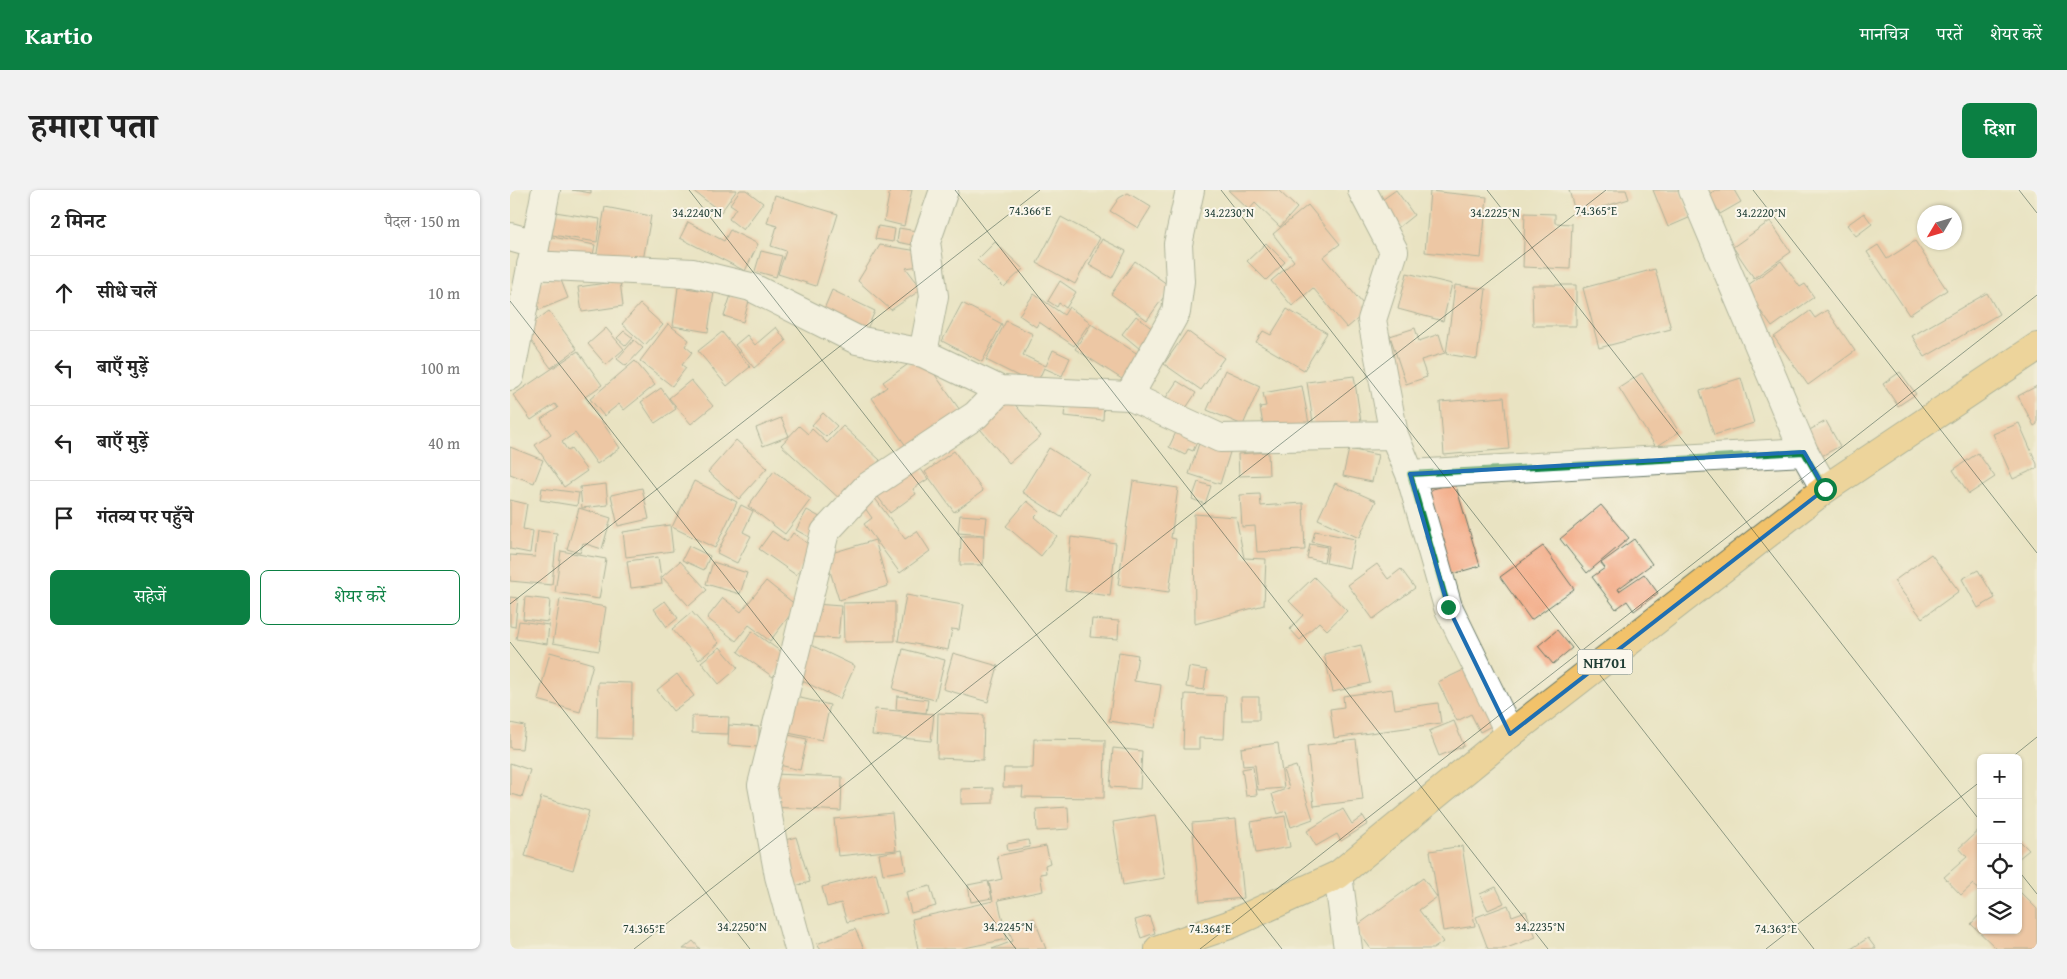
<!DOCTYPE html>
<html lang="hi">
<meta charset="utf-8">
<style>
body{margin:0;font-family:"Gentium Book Plus","Noto Serif Devanagari",serif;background:#f2f2f2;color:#222}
.controls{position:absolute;right:15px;bottom:15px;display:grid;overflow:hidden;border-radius:8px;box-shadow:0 1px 4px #0004}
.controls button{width:45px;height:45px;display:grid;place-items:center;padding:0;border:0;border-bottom:1px solid #e0e0e0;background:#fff;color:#222;font:25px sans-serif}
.compass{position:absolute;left:1407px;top:15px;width:45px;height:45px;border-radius:50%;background:#fff;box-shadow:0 1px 4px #0004;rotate:232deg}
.stop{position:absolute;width:15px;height:15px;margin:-11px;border:4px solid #0b8043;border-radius:50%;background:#fff}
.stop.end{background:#0b8043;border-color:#fff;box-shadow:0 1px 5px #0008}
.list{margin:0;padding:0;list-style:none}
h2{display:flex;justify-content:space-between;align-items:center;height:65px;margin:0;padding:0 20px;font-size:21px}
h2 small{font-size:16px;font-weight:400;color:#767676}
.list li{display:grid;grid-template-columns:32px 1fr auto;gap:15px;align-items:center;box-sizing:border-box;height:75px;padding:0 20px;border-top:1px solid #e0e0e0}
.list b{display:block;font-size:19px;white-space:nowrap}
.list em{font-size:16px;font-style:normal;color:#767676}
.actions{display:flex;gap:10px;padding:15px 20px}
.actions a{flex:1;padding:11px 0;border:1px solid #0b8043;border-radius:8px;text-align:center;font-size:18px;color:#0b8043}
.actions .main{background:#0b8043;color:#fff}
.icon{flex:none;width:28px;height:28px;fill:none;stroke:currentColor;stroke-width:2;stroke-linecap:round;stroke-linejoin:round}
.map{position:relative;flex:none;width:1527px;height:759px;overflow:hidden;border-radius:8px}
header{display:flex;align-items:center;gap:30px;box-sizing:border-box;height:70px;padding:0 25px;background:#0b8043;color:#fff}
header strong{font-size:24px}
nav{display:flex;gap:28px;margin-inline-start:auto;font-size:18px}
.intro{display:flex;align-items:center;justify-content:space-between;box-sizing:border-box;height:120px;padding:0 30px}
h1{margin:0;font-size:35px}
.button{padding:12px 22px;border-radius:8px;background:#0b8043;color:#fff;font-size:18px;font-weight:700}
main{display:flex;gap:30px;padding:0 30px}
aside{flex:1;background:#fff;border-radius:8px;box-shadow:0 1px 4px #0004}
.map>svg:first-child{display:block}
.building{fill:#f2a47e}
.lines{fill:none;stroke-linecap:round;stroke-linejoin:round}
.minor-casing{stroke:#676;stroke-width:30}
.highway-casing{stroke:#676;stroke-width:30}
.minor{stroke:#fff;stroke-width:28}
.highway{stroke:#f2c26a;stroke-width:28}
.route{stroke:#0b8043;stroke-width:6}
.marked{fill:none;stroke:#1f6fb2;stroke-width:4;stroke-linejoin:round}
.ticks{fill:none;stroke:#1f3d34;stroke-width:1;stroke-opacity:0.45}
.labels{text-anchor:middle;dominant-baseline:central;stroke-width:4;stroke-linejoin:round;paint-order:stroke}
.shield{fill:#fbf7ec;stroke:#61756b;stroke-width:1}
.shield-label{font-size:15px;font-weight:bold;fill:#1f3d34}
.ticks-label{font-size:12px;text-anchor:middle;fill:#1f3d34;stroke:#fbf7ec;stroke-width:4;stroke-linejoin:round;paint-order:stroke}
</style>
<header>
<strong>Kartio</strong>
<nav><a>मानचित्र</a><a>परतें</a><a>शेयर करें</a></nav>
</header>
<div class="intro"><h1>हमारा पता</h1><a class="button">दिशा</a></div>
<main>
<aside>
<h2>2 मिनट<small>पैदल · 150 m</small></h2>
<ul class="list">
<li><svg class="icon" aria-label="ahead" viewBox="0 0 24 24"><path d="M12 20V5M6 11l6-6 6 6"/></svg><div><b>सीधे चलें</b></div><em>10 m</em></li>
<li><svg class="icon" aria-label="left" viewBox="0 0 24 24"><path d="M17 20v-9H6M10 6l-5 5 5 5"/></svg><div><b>बाएँ मुड़ें</b></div><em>100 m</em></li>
<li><svg class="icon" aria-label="left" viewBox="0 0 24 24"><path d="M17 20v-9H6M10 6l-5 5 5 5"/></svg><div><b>बाएँ मुड़ें</b></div><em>40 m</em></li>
<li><svg class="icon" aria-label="arrive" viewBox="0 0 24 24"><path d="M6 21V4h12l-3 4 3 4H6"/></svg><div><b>गंतव्य पर पहुँचे</b></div></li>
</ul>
<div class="actions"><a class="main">सहेजें</a><a>शेयर करें</a></div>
</aside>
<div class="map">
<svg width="1527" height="759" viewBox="0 0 1527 759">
<rect width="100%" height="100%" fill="#fbf7ec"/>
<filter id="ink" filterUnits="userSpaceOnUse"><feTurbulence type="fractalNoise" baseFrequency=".02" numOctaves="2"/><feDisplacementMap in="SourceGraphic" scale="10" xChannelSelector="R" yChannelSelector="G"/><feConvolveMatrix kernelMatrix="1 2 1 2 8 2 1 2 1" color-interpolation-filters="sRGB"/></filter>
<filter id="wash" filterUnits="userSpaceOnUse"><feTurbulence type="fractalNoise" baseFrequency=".0096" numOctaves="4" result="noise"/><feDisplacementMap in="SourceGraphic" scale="20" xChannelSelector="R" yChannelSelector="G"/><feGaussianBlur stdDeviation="1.12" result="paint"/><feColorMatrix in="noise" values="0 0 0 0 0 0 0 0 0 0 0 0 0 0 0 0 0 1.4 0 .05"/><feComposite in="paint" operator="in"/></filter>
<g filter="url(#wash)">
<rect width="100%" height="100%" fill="#e9e3c2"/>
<g id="blocks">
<path class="building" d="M62,0H81V3Z
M182,0H227L211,22Z
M230,0H236L253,13L233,40L219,29L226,18L220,14Z
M380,0H402L394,36L374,31Z
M718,0H768L787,18L770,37L745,13L739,20Z
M886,0L904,25L884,41L865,15Z
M1059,0H1116L1119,9L1066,25Z
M1143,0H1170L1181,27L1158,37Z
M1206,0H1224L1231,12L1210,24L1199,4Z
M920,1L977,7L971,68L915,62Z
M618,3L641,17L628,38L600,21L609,8Z
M265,5L328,24L306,96L268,84L276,61L261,56L267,36L257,33Z
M798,15L830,54L813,67L858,120L837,138L803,98L782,116L761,91L784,71L763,44Z
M95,17L141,26L132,76L86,68Z
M45,22L90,29L87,52L42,45Z
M1015,23L1045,24V33L1062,34L1060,79L1013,77Z
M1354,23L1362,34L1346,46L1337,35Z
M551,27L590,48L565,94L527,73Z
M1260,31L1281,62L1244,88L1223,57Z
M178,32L214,51L220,40L248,54L235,81L170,48Z
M368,36L385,39L383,52L365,49Z
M389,38L406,41L403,55L387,52Z
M32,45L85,55L82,70L29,61Z
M592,49L616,61L602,88L579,75Z
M1405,51L1437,100L1399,125L1357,62L1368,55L1377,69Z
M485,52L513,79L494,97L467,70Z
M756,53L775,72L756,90L737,71Z
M370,55L408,61L409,76L396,78L412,99L381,120L348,91Z
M251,61L272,66L266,87L245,81Z
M625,71L661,97L637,130L601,104Z
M1271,71L1290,97L1295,94L1304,107L1262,137L1234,98Z
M1145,79L1161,139L1089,158L1073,98Z
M897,83L942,94L933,131L888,119Z
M49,85L58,108L29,120L20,96Z
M110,91L113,116L72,122L68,97Z
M550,91L566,102L556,118L549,113L547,117L538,111Z
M945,95L976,99L967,169L936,164Z
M1022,95H1066V136H1023Z
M168,97L204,102L198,142L163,136Z
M322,100L365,121L357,139L314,119Z
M1477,103L1489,124L1415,167L1402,146Z
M524,104L554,125L559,117L580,132L564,156L529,132L526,137L509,125Z
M221,105L239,111L233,132L214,126Z
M452,113L492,134L472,172L432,151Z
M130,114L153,135L135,155L112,134Z
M777,119L817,143L794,180L746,152L753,141L761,145Z
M1317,120L1345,161L1298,195L1264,147L1300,121L1305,128Z
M39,121L67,159L41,178L13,140Z
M626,126L644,140L630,159L612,144Z
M496,131L523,144L513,165L536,176L543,160L560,168L552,186L534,178L526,195L476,170Z
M158,134L179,150L175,156L182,162L172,175L176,178L162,196L130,171Z
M581,134L631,166L615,191L565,159Z
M266,137L276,151L244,178L225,155L237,145L245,155Z
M96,138L114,159L96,175L78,154Z
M905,138L909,151L929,144L935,163L911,170L917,187L896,194L880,146Z
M114,141L123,148L116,156L107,148Z
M677,141L714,168L691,200L654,174Z
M212,142L240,177L217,196L188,161Z
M124,150L133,158L116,176L107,169Z
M68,161L92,195L75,207L110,258L87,274L65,243L52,252L58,261L61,259L77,281L54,297L25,255L41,244L31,229L48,218L45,214L21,230L3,205Z
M411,165L452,223L399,260L362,208L377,197L373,192Z
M125,171L145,195L114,220L109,214L94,226L80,209Z
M715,180L750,196L733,235L697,220Z
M1390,182L1406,204L1388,216L1373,194Z
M1132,183L1169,242L1146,257L1109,198Z
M844,186L851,232L804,239L797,192Z
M1231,188L1244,233L1204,245L1190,201Z
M181,190L203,216L181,234L159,208Z
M667,191L686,203L670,227L651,215Z
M792,196L800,239L767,245L765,233L753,235L750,217L756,216L753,203Z
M1527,196V234L1524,236L1508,206Z
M151,198L166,219L145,233L131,212Z
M498,206L531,246L499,273L465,233Z
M994,207L999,259L934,265L930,212Z
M556,208L594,212L593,230L554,226Z
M313,223L327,236L316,247L302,235Z
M271,228L279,246L253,256L246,238Z
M1316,231L1330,256L1308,268L1294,243Z
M1509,233L1527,274V278L1503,289L1483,244Z
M289,236L298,244L302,239L317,253L333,236L370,270L332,311L271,255Z
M667,240L688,250L683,261L678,259L675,265L659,257Z
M691,247L722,256L710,294L679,284Z
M226,250L257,278L229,309L198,282Z
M0,257L33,270L24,293L0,284Z
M539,258L579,283L551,327L512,302Z
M839,259L868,265L862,292L833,286Z
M444,261L473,301L444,322L415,282Z
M758,262L759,285L729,286L728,264Z
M1468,263L1485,287L1459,304L1443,280Z
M404,269L418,289L403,299L406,304L380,323L362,299Z
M264,281L301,309L275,344L238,316Z
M184,291L227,312L205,358L162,337Z
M623,291L668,298L661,348L666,349L659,402L608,395Z
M688,292L701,296L695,314L682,309Z
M825,293L866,311L849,348L808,329Z
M945,293L970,376L939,385L915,301Z
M96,294L98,315L72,318L70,297Z
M32,298L69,303L67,316L30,310Z
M132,298L139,329L108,336L101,305Z
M361,303L395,349L407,341L420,361L390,383L354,334L362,328L350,311Z
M750,304L751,316L793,313L795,360L747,362L745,336L732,337L730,305Z
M0,310L17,314L13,339L23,341L20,363L0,359Z
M517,311L530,322L525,327L547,346L531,366L496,336Z
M231,315L243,321L233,342L241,346L227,373L207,363Z
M1091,315L1119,348L1077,383L1050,349Z
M69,318L101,328L92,359L73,353L70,363L57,359Z
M297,320L317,331L306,351L286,340Z
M684,324L726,327L734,368L756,369L754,415L685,434Z
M450,325L477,327L475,345L448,343Z
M160,335L163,361L116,367L113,342Z
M28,341L47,343L42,395L0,391V365L25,367Z
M262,341L277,352L283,343L305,359L286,385L249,359Z
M805,341L845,349L839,378L816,373L819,356L802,352Z
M451,346H474L473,375H450Z
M561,347L606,353L600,406L555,400Z
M1124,349L1142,374L1108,399L1109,401L1134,384L1148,403L1124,421L1117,411L1106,419L1082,387L1095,378L1091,373Z
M365,350L378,396L329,410L315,365Z
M800,354L817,357L814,372L797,368Z
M179,356L200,366L194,380L172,370Z
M1033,356L1064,399L1021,430L990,387Z
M51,361L96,369L89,409L45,402Z
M1421,364L1449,401L1412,428L1384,391Z
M148,367L152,394L121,398L117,371Z
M170,371L197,400L179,416L152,387Z
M203,372L237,383L230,404L196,394Z
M867,374L878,389L891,379L905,398L863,429L838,395Z
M1468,380L1485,408L1468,418L1452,389Z
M804,387L837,421L817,440L809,432L790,450L780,439L793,425L779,411Z
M256,391L287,416L260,451L239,435L226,451L197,428L213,408L231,422Z
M396,405L453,415L449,440L442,439L438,460L388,451Z
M0,407L8,408L5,437L0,436Z
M15,407L40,410L38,432L13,429Z
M50,409L96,417L89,461L43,453Z
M155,411L168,428L157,437L144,419Z
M385,412V451L334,452L333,413Z
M305,414L331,416L328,449L303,447Z
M182,422L209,453L189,470L162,439Z
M582,429L609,431L608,449L580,447Z
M9,431L39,435L37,454L6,449Z
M1047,440L1062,458L1043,474L1028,456Z
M242,441L277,466L263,487L228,462Z
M299,454L345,476L330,509L284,487Z
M851,455L860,493L823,502L814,464Z
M210,457L228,478L209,494L191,472Z
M393,459L435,470L425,510L383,499Z
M40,462L83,474L70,522L28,510Z
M609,462L628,465L624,491L651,495L645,538L599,531Z
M443,463L488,476L478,512L433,499Z
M679,477L697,480L694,500L676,497Z
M960,477L987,533L970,542L961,524L947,531L928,492Z
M167,484L184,506L163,521L147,500Z
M88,492L122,493L121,549L87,548Z
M882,499L885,519L928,513L931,533L824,548L820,519L834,517L833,506Z
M675,504L716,506L714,549L689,548V559H673Z
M278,505L320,515L312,550L269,541Z
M387,506L418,510L416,523L386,519Z
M731,507H749V530H732Z
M365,519L424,524L421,551L362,545Z
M428,523L474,525L473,570L427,568Z
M182,526L219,527L218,544L182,543Z
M944,531L954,556L929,566L919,541Z
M0,533L15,536L12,559L0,558Z
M219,535L249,537V557L218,555Z
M269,543L297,549L290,580L261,573Z
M524,549L595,550L594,608L512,607L513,597H493L494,578H523Z
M846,550L853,610L804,616L797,556Z
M768,553L774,598L748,600L745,575L733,576L731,558Z
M603,558L632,561L630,599L600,597Z
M0,573L20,580L12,607L0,604Z
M786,576L803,629L781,637L776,621L768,624L762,604L779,598L773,580Z
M743,577L747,605L736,606L732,579Z
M264,584L332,587L331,621L262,617Z
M483,598V613L451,614V599Z
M31,607L79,621L63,680L15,666Z
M558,617L559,639L527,641L526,619Z
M833,619L842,634L853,626L858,634L831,651L827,644L806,656L797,641Z
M382,623L386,660L328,666L324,629Z
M645,625L655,688L613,695L603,632Z
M775,626L780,657L746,663L741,632Z
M726,629L734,708L690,712L682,633Z
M1471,638V703L1463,694L1451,705L1434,687L1457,667L1449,658Z
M286,647L300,692L281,697L268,652Z
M1508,649L1519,660L1508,669Z
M518,650L520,657L498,661L497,654Z
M536,656L540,673L535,675L536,683L530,684L533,701L488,710L497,749L450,759H408L402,729L483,711L479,692L492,689L487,666Z
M952,656L965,736L933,741L920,661Z
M392,660L396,680L373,684L369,664Z
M366,683L376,723L337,732L331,713L317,717L312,697Z
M913,688L927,707L909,720L933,752L923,759H861L845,737Z
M478,691L482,708L461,712L458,695Z
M420,696L426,716L401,723L396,702Z
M986,697L994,713L978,720L970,704Z
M1508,700L1527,719V759H1487L1461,734L1471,723V740H1508Z
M998,715L1002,726L1016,721L1026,747L994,759H978L966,727Z
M639,726L645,743L631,748L625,730Z
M524,728L536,759H482L503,751L498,738Z
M345,739L354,759H310L307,754Z
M1358,748L1366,759H1341Z
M183,751L190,759H173Z"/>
</g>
</g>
<g filter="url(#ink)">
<use href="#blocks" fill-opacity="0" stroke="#676" stroke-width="1"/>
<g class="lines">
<g class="minor-casing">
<path id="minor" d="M852,0L884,61L862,130L884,245L900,284L938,417L1000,544
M1183,0L1294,262L1315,299
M0,47L25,54
M21,75L183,83L241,97L347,150L413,163L490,200L619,206L710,248L884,245
M413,163L424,106L416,52L434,0
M0,186L36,0
M619,206L666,122L670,91L668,54L680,0
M900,284L1294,262
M828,685L838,759
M289,759L269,686L252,595L315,342L357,297L466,225L490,200"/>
</g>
<g class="highway-casing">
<path id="highway" d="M649,759L719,735L828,685L1000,544L1315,299L1527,157"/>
</g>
<use href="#minor" class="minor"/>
<use href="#highway" class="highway"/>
</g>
</g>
<g class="lines" filter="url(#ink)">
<path class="route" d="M938,417L900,284L1294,262L1315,299"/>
</g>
<path d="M0 0H1527V759H0ZM1294,262L1315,299L1000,544L938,417L900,284Z" fill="#e9e3c2" fill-opacity=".55" fill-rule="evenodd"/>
<path class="marked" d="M1294,262L1315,299L1000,544L938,417L900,284Z"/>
<path class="ticks" d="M179,0L772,759M445,0L1038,759M711,0L1304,759M977,0L1471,632M1243,0L1527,363M1509,0L1527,23M0,111L506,759M0,414L530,0M0,452L240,759M1501,568L1527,547M1508,680L1527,704M124,759L1096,0M690,759L1527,105M1256,759L1471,591"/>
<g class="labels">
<rect class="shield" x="1067.5" y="459.5" width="55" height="25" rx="4"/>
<g class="shield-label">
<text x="1095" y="472">NH701</text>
</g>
</g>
<g class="ticks-label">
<text x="520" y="25">74.366°E</text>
<text x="1086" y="25">74.365°E</text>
<text x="187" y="27">34.2240°N</text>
<text x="719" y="27">34.2230°N</text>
<text x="985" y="27">34.2225°N</text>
<text x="1251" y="27">34.2220°N</text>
<text x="232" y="741">34.2250°N</text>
<text x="498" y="741">34.2245°N</text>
<text x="1030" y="741">34.2235°N</text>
<text x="134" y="743">74.365°E</text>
<text x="700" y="743">74.364°E</text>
<text x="1266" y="743">74.363°E</text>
</g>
</svg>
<div class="controls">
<button>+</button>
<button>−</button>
<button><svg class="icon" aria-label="locate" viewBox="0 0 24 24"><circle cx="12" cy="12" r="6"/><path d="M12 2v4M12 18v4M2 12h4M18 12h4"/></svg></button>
<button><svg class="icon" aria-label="layers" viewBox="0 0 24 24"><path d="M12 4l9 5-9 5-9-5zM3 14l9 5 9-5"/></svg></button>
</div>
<svg class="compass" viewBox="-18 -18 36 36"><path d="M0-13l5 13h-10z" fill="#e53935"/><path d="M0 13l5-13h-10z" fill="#767676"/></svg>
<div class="stop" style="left:1315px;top:299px"></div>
<div class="stop end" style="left:938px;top:417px"></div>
</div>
</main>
